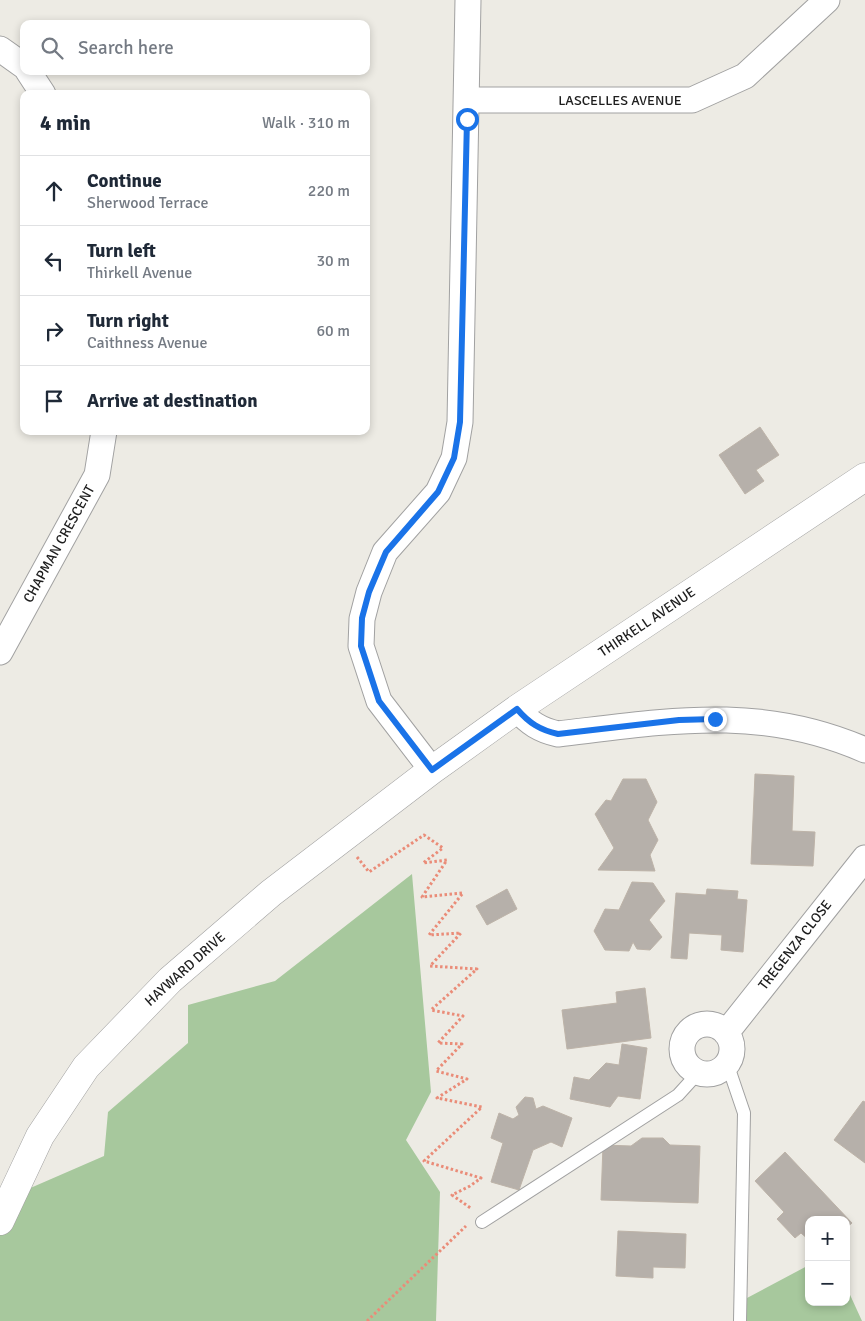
<!DOCTYPE html>
<meta charset="utf-8">
<style>
body{margin:0;font-family:Signika,sans-serif;background:#f6f6f7;color:#1f2937}
.controls{position:absolute;right:15px;bottom:15px;display:grid;overflow:hidden;border-radius:10px;box-shadow:0 2px 8px #0003}
.controls button{width:45px;height:45px;display:grid;place-items:center;padding:0;border:0;border-bottom:1px solid #e0e1e3;background:#fff;color:#1f2937;font:25px sans-serif}
.stop{position:absolute;width:15px;height:15px;margin:-11px;border:4px solid #1a73e8;border-radius:50%;background:#fff}
.stop.end{background:#1a73e8;border-color:#fff;box-shadow:0 1px 5px #0008}
.list{margin:0;padding:0;list-style:none}
h2{display:flex;justify-content:space-between;align-items:center;height:65px;margin:0;padding:0 20px;font-size:21px}
h2 small{font-size:16px;font-weight:400;color:#747a83}
.list li{display:grid;grid-template-columns:32px 1fr auto;gap:15px;align-items:center;box-sizing:border-box;height:70px;padding:0 20px;border-top:1px solid #e0e1e3}
.list b{display:block;font-size:19px;white-space:nowrap}
.list p{margin:0;font-size:16px;white-space:nowrap;color:#747a83}
.list em{font-size:16px;font-style:normal;color:#747a83}
.icon{flex:none;width:28px;height:28px;fill:none;stroke:currentColor;stroke-width:2;stroke-linecap:round;stroke-linejoin:round}
.map{position:relative;flex:none;width:865px;height:1321px;overflow:hidden}
.search{position:absolute;background:#fff;box-shadow:0 2px 8px #0003;left:20px;top:20px;width:350px;height:55px;display:flex;align-items:center;gap:12px;box-sizing:border-box;padding:0 18px;border-radius:10px;color:#747a83;font-size:19px}
.panel{position:absolute;background:#fff;box-shadow:0 2px 8px #0003;left:20px;top:90px;width:350px;height:345px;border-radius:10px}
.map>svg:first-child{display:block}
.forest{fill:#a7c89d}
.building{fill:#b6b0aa;stroke:#bdb3a8}
.lines{fill:none;stroke-linecap:round;stroke-linejoin:round}
.service-casing{stroke:#a1a1a1;stroke-width:14}
.minor-casing{stroke:#a1a1a1;stroke-width:27}
.tertiary-casing{stroke:#a1a1a1;stroke-width:29}
.path{stroke:#ea8c78;stroke-width:3;stroke-dasharray:2.5 2.5;stroke-linecap:butt}
.service{stroke:#fff;stroke-width:12}
.minor{stroke:#fff;stroke-width:25}
.tertiary{stroke:#fff;stroke-width:28}
.route{stroke:#1a73e8;stroke-width:6}
.labels{text-anchor:middle;dominant-baseline:central;stroke-width:4.5;stroke-linejoin:round;paint-order:stroke}
.street-label{font-size:14px;fill:#1d1d1d;stroke:#fff}
</style>
<div class="map">
<svg width="865" height="1321" viewBox="0 0 865 1321">
<rect width="100%" height="100%" fill="#edebe4"/>
<path class="forest" d="M412,874L431,1092L406,1140L440,1192L436,1321H0V1221L12,1196L104,1156L108,1112L188,1043V1005L275,981Z
M809,1265V1302H846V1286L862,1321H747V1298Z"/>
<path class="building" d="M760,427L779,455L756,470L764,481L745,494L719,455Z
M755,774L794,776L792,831L815,832L813,866L751,864Z
M623,779H646L657,802L648,820L658,840L650,855L655,871L598,870L614,848L595,814L606,800L611,801Z
M632,882L653,883L665,901L649,920L662,937L650,950L637,949L633,942L629,951L605,950L594,931L605,909L619,910Z
M507,889L517,909L487,925L476,906Z
M707,889L738,891L737,899L747,900L743,952L721,950L722,935L689,933L687,959L671,958L676,893L706,895Z
M645,988L651,1038L567,1049L562,1010L617,1003L616,992Z
M622,1044L647,1048L640,1099L618,1096L610,1107L570,1099L574,1077L589,1080L606,1063L619,1065Z
M525,1097L533,1098L536,1109L543,1106L572,1118L562,1147L551,1142L533,1150L519,1190L491,1182L503,1143L491,1138L499,1113L513,1119L519,1115L516,1107Z
M863,1101L865,1102V1163L834,1140Z
M642,1138H663L670,1145L700,1146L698,1203L601,1200L603,1145L631,1146Z
M785,1152L852,1223L846,1228V1220H809V1240L801,1233L795,1238L777,1219L784,1212L755,1181Z
M618,1231L686,1234L685,1268L653,1267V1278L616,1276Z"/>
<g class="lines">
<g class="service-casing">
<path id="service" d="M727,1063L744,1113L740,1321
M482,1222L678,1095L698,1073"/>
</g>
<g class="minor-casing">
<path id="minor" d="M0,49L24,66
M28,71L43,94
M468,100H692L745,76L827,0
M0,652L97,475L104,431
M517,709C529,723 540,730 558,734C668,721 760,704 865,750
M432,770L379,701L361,646L362,619L369,592L385,552L438,492L454,458L460,422L468,0
M682 1049a25 25 0 1 1 50 0a25 25 0 1 1-50 0Z
M726,1033L865,858"/>
</g>
<g class="tertiary-casing">
<path id="tertiary" d="M0,1221L40,1136L86,1067L170,980L271,893L432,770L517,709L865,477"/>
</g>
<path class="path" d="M357,857L369,872L424,835L443,848L423,863L447,860L422,897L463,893L429,935L461,933L430,966L477,969L431,1010L463,1016L438,1043L462,1044L436,1071L467,1079L437,1098L482,1107L424,1161L481,1178L470,1186L452,1195L472,1209
M367,1321L466,1226"/>
<use href="#service" class="service"/>
<use href="#minor" class="minor"/>
<use href="#tertiary" class="tertiary"/>
</g>
<g class="lines">
<path class="route" d="M467,119L460,422L454,458L438,492L386,552L369,592L362,618L361,646L379,701L432,770L517,709C529,723 540,730 558,734L679,720L715,719"/>
</g>
<g class="labels">
<g class="street-label">
<text x="620" y="100">LASCELLES AVENUE</text>
<text transform="translate(59 544) rotate(-61)">CHAPMAN CRESCENT</text>
<text transform="translate(647 622) rotate(-34)">THIRKELL AVENUE</text>
<text transform="translate(795 945) rotate(-52)">TREGENZA CLOSE</text>
<text transform="translate(185 969) rotate(-42)">HAYWARD DRIVE</text>
</g>
</g>
</svg>
<div class="controls">
<button>+</button>
<button>−</button>
</div>
<div class="stop" style="left:467px;top:119px"></div>
<div class="stop end" style="left:715px;top:719px"></div>
<div class="search"><svg class="icon" aria-label="search" viewBox="0 0 24 24"><circle cx="10" cy="10" r="6"/><path d="M15 15l6 6"/></svg>Search here</div>
<section class="panel">
<h2>4 min<small>Walk · 310 m</small></h2>
<ul class="list">
<li><svg class="icon" aria-label="ahead" viewBox="0 0 24 24"><path d="M12 20V5M6 11l6-6 6 6"/></svg><div><b>Continue</b><p>Sherwood Terrace</p></div><em>220 m</em></li>
<li><svg class="icon" aria-label="left" viewBox="0 0 24 24"><path d="M17 20v-9H6M10 6l-5 5 5 5"/></svg><div><b>Turn left</b><p>Thirkell Avenue</p></div><em>30 m</em></li>
<li><svg class="icon" aria-label="right" viewBox="0 0 24 24"><path d="M7 20v-9h11M14 6l5 5-5 5"/></svg><div><b>Turn right</b><p>Caithness Avenue</p></div><em>60 m</em></li>
<li><svg class="icon" aria-label="arrive" viewBox="0 0 24 24"><path d="M6 21V4h12l-3 4 3 4H6"/></svg><div><b>Arrive at destination</b></div></li>
</ul>
</section>
</div>
